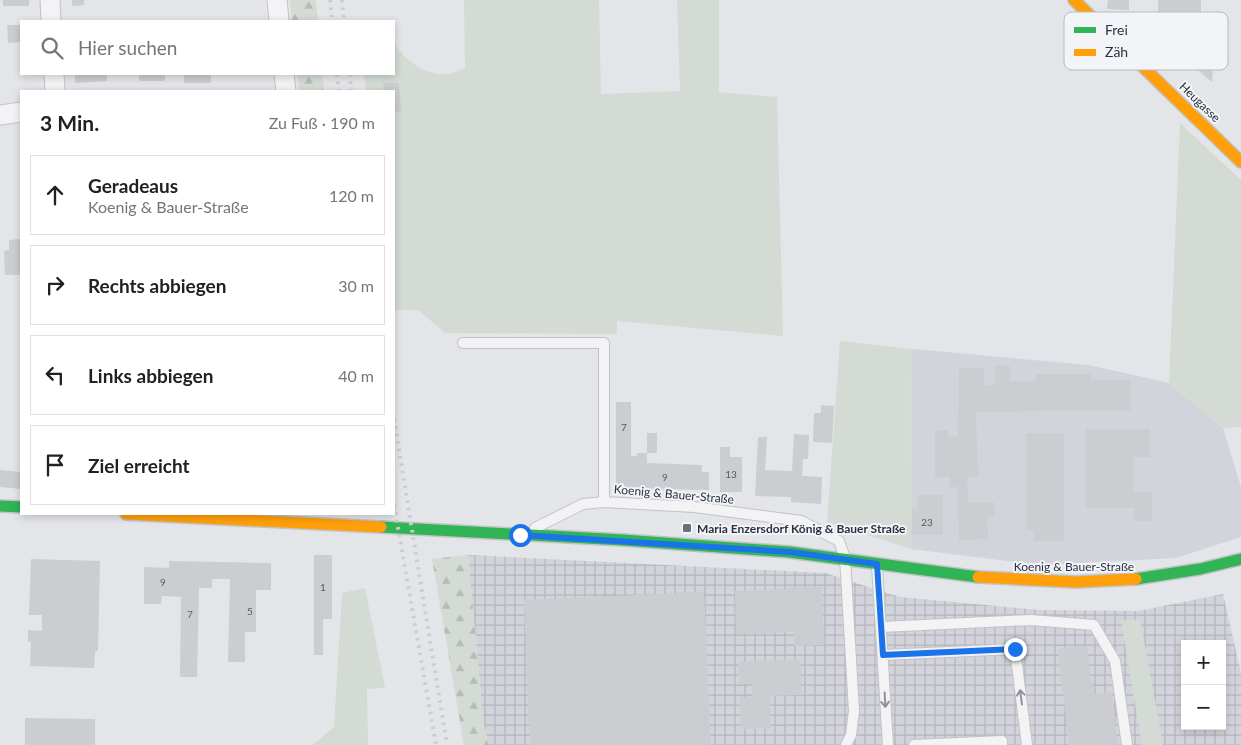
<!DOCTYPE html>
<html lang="de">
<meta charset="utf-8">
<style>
body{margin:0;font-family:Lato,sans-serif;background:#f2f2f2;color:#202124}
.controls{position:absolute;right:15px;bottom:15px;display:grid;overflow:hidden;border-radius:0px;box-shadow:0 2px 8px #0003}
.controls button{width:45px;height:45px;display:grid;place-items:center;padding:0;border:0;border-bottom:1px solid #e0e0e0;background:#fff;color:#202124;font:25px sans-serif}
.stop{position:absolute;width:15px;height:15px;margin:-11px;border:4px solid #1a73e8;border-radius:50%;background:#fff}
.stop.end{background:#1a73e8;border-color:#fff;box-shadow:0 1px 5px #0008}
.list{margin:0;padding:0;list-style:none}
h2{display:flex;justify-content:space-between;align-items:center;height:65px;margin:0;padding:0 20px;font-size:21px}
h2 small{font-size:16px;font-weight:400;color:#757577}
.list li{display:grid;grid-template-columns:32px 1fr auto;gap:15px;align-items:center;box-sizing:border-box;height:80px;margin:0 10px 10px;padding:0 10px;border:1px solid #e0e0e0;border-radius:0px}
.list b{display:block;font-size:19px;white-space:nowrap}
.list p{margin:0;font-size:16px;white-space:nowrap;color:#757577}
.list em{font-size:16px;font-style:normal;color:#757577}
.icon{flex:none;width:28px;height:28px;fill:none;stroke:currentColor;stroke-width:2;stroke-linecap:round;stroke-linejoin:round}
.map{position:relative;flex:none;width:1241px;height:745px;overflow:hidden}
.search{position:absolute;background:#fff;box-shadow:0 2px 8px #0003;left:20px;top:20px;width:375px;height:55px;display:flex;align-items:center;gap:12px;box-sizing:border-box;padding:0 18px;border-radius:0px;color:#757577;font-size:19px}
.panel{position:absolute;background:#fff;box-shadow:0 2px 8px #0003;left:20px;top:90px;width:375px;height:425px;border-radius:0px}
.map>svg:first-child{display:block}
.built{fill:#d3d4db}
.industrial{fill:url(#industrial-grid);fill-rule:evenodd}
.green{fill:#d4dbd4}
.forest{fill:url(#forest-firs)}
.building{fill:#cccdd0}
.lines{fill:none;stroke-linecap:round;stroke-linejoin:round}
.lane-casing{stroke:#c2c3c6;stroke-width:12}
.street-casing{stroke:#c2c3c6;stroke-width:21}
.fast-casing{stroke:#c2c3c6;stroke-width:14}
.slow-casing{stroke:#c2c3c6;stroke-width:14}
.lane{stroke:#f3f3f5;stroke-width:10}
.street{stroke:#f3f3f5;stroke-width:19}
.fast{stroke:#30b455;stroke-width:11}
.slow{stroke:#ff9f0a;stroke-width:11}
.rail{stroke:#cccdd0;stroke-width:4;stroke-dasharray:2.5 5;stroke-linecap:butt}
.oneway{stroke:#8f929b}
.route{stroke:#1a73e8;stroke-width:6}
.poi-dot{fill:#6c707b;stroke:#f2f4f7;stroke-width:2}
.labels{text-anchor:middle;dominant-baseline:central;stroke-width:4;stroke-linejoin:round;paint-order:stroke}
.number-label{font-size:10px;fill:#545966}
.street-label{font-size:12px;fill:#2b3141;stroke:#f2f4f7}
.poi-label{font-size:12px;font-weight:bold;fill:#2b3141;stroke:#f2f4f7;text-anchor:start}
.key{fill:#f2f4f7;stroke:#b6bac0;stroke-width:1}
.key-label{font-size:14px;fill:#2b3141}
</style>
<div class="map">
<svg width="1241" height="745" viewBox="0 0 1241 745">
<defs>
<pattern id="industrial-grid" width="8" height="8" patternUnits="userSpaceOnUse" patternTransform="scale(1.25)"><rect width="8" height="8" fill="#d3d4db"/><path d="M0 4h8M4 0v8" fill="none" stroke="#b5b6bd"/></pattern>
<pattern id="forest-firs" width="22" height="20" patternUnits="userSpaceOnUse" patternTransform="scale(1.25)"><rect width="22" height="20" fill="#d4dbd4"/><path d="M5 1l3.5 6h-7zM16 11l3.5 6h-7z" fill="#b6bcb7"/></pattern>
</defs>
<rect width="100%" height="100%" fill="#e4e5e8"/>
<path class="built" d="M912,349L1089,365L1169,383L1223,428L1241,487V537L1176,558L1040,565L911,549Z"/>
<path class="industrial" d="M468,555L825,573L900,597L1039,610L1138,611L1223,594L1241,673V745H488L483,718ZM1185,644H1222V726H1185Z"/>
<path class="green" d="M464,0H599L601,94L680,91L677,0H719V92L777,97L783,336L617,321V334L445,333L418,310H394V91H366L364,74H394V40C401,60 428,77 449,74C454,73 460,70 465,68Z
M1180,123L1241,180V427L1223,428L1169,383Z
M840,341L912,349L911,549L827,522Z
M365,588L385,688L367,689L368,745H312L334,727L342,593Z
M1140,619L1163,745H1142L1121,621Z"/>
<path class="forest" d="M290,0H316L318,21H292Z
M297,74H322L324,91H300Z
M468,555L483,718L488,745H464L432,559Z"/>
<path class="building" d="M3,0H29V6H3Z
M72,0H84V5L72,6Z
M1108,0H1129V10L1107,9Z
M1158,0H1201V35H1209V53H1214L1212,82L1180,55L1181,40H1152V22H1158Z
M7,25H21V42L8,43Z
M75,74H107V81L75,83Z
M139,74H165V81H139Z
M184,74H211V83H184Z
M383,83H399L401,112H394V91H384Z
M21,239V275H5L4,251L9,250V240Z
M995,365L1010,366V381H1036V374H1091V380H1131V410L976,412L978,477H967L968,503L994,502L995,516H987L988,539L959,540L957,487H950V477L935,478V431L948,430V437L958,436L959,368H984V385H995Z
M616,402H631V456H637V453H647V463L702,465V472H709V490L616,488Z
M821,405L834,406L832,443L813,442L814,413H821Z
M1086,429H1150V457H1134V492H1152V521H1134V508H1086Z
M647,433H657V453H647Z
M1026,433H1064V541H1034V530H1026Z
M794,434L809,435L808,459H803L802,476L822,477L821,504L791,502V497L755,496L758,437H767L765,470L792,471Z
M720,447H730V457H742V492H720Z
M0,470L21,472V489L0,487Z
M917,495H943V535H912V509H917Z
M314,555H332V619H323V655H314Z
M31,559L100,561L98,651H95L94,668L30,666L31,642H28V630L42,631V615H29Z
M169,561L271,563V590H256V632H245V662H228L230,579H212V588H199L197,677H180L181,597L162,596L161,604H144V567L169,568Z
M822,587L824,645L794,646V632L736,634L735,591Z
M704,592L711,745H530L524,600Z
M1087,646L1093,694L1112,692L1118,745H1069L1058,649Z
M800,659L802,695L770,696L771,728L741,729L740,697H752V684H739L738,662Z
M25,718L95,719V745H25Z"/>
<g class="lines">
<g class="lane-casing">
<path id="lane" d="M463,343H604V502
M535,528L583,504L604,502L694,507L801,521L839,541L845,558L854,711L851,735L846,745
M877,566L888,745
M881,627L1031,620L1094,625L1115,661L1127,745
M883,655L1015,649L1027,745
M914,745L1002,741V745"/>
</g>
<g class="street-casing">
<path id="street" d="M50,0L51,21
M277,0L279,21
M54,74L55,91
M284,74L286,91
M0,115L21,112"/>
</g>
<g class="fast-casing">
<path id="fast" d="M0,506L21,507
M381,527L623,540L789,552L978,577
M1136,579L1200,569L1241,559"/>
</g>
<g class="slow-casing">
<path id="slow" d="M1074,0L1241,162
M126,514L381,527
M978,577L1075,582L1136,579"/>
</g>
<use href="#lane" class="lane"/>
<use href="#street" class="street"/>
<use href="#fast" class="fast"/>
<use href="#slow" class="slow"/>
<path class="rail" d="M330,0L332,21
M342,0L344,21
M337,74L339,91
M350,74L351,91
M394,419L447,745
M394,505L436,745"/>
</g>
<defs><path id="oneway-shaft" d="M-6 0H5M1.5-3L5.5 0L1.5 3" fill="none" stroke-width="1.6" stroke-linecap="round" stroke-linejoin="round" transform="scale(1.25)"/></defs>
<g class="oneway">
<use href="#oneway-shaft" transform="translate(1021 697) rotate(-97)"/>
<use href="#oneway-shaft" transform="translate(885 700) rotate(87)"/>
</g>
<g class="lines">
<path class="route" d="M520,535L790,552L877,564L883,655L1015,649"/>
</g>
<rect class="poi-dot" x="682" y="523" width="10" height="10" rx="2.5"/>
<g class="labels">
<g class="number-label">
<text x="624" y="427">7</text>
<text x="731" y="474">13</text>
<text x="665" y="477">9</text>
<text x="927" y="522">23</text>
<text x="163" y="582">9</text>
<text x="323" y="587">1</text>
<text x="250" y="611">5</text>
<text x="190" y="614">7</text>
</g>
<g class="street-label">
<text transform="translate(1200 102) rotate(44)">Heugasse</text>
<text transform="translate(674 494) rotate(5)">Koenig &amp; Bauer-Straße</text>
<text x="1074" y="566">Koenig &amp; Bauer-Straße</text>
</g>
<g class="poi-label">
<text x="697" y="528">Maria Enzersdorf König &amp; Bauer Straße</text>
</g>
</g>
<rect x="1064" y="12" width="164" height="58" rx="8" class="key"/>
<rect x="1074" y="27" width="22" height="6" fill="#30b455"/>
<rect x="1074" y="49" width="22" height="7" fill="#ff9f0a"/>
<g class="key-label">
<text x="1105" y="35">Frei</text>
<text x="1105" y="57">Zäh</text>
</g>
</svg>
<div class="controls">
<button>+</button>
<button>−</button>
</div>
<div class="stop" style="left:520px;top:535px"></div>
<div class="stop end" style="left:1015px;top:649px"></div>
<div class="search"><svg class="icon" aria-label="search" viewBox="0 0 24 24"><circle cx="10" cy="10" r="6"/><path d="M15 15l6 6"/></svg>Hier suchen</div>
<section class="panel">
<h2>3 Min.<small>Zu Fuß · 190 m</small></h2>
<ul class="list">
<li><svg class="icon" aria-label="ahead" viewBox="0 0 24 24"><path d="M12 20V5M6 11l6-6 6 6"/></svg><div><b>Geradeaus</b><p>Koenig &amp; Bauer-Straße</p></div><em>120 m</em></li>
<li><svg class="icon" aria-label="right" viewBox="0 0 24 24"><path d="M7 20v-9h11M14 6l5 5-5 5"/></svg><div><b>Rechts abbiegen</b></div><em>30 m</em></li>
<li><svg class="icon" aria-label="left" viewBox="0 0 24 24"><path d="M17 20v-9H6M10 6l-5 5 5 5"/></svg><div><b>Links abbiegen</b></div><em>40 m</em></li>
<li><svg class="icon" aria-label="arrive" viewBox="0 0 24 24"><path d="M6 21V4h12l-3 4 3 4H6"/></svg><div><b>Ziel erreicht</b></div></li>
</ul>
</section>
</div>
